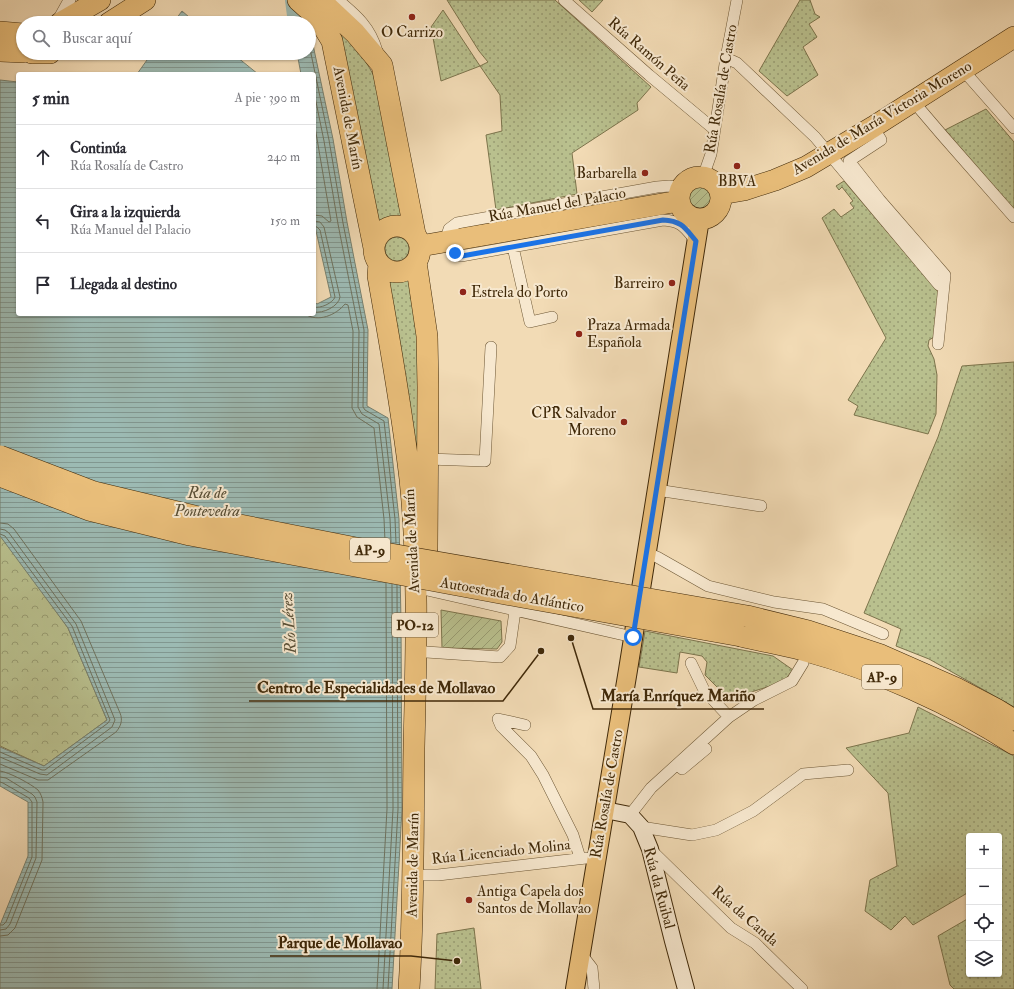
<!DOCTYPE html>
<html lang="es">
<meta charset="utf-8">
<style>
body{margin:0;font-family:"IM FELL Double Pica",serif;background:#f7f7f7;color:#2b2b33}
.controls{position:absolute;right:12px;bottom:12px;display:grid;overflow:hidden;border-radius:4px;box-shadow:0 1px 3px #0004}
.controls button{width:36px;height:36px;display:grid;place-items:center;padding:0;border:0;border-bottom:1px solid #e1e1e2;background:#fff;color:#2b2b33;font:20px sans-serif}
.stop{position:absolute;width:12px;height:12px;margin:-9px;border:3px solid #1a73e8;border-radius:50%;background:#fff}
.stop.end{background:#1a73e8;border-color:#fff;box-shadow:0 1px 4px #0008}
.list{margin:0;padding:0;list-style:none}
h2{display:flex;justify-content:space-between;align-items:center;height:52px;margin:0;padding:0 16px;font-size:17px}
h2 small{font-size:13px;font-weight:400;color:#7c7c81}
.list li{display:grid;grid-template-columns:26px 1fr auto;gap:12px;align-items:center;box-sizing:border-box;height:64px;padding:0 16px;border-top:1px solid #e1e1e2}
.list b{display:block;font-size:15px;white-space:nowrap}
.list p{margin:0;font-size:13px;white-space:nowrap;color:#7c7c81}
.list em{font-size:13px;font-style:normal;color:#7c7c81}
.icon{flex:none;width:22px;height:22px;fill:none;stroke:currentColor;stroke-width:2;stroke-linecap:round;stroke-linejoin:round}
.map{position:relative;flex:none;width:1014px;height:989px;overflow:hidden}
.search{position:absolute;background:#fff;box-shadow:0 1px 3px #0004;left:16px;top:16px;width:300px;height:44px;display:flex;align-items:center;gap:10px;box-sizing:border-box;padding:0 14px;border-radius:22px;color:#7c7c81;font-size:15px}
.panel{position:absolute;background:#fff;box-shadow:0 1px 3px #0004;left:16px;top:72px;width:300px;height:244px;border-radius:4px}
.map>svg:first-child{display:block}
.grass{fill:url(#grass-dots);stroke:#7c744c}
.forest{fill:url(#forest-crowns);stroke:#7c744c}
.garden{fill:url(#garden-furrows);stroke:#7c744c}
.water{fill:url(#water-rules);stroke:#77806f}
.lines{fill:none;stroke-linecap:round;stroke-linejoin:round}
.shore{stroke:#6e725e;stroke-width:1}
.river{stroke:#9cbab3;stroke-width:20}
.street-casing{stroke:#6c5634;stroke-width:12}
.secondary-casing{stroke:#402909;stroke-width:18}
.primary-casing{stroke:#402909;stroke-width:20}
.highway-casing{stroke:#402909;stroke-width:22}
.street{stroke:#f7e8cf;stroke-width:11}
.secondary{stroke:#f7e8cf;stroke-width:16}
.primary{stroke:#e9be7a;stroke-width:18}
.highway{stroke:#e9be7a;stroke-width:21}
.highway-bridge-casing{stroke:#402909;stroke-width:22;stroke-linecap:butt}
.highway-bridge{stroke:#e9be7a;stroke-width:21}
.route{stroke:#1a73e8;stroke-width:5}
.poi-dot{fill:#8f2418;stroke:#f7e8cf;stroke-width:1.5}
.labels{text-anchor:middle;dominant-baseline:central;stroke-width:4;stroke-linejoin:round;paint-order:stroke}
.shield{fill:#f7e8cf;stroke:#776244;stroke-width:1}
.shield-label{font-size:14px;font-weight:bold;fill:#402909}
.poi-label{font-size:15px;fill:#402909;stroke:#f7e8cf;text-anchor:end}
.street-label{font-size:15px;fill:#402909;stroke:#f7e8cf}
.water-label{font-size:16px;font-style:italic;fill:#574d34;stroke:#f7e8cf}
.leader{fill:none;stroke:#402909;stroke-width:1.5}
.callout-dot{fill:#402909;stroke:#f7e8cf;stroke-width:1.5}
.callout-label{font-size:16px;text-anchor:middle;font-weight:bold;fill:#402909;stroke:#f7e8cf;stroke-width:4;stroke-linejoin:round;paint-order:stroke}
</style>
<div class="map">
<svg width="1014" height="989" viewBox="0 0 1014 989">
<defs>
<pattern id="grass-dots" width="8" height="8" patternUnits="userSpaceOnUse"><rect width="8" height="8" fill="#b9c08e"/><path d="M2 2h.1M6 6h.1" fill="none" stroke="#989c72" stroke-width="1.8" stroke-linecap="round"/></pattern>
<pattern id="forest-crowns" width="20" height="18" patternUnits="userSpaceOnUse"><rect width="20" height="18" fill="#b9c08e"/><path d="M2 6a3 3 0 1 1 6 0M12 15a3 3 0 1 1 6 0" fill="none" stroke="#989c72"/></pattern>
<pattern id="garden-furrows" width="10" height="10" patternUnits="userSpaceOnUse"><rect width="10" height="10" fill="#b9c08e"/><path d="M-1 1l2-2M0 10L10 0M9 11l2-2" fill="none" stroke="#989c72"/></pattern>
<pattern id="water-rules" width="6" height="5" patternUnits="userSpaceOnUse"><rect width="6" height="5" fill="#9cbab3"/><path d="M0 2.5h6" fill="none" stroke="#819790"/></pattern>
</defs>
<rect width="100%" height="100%" fill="#f2dbb5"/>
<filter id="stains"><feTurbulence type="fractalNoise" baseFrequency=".005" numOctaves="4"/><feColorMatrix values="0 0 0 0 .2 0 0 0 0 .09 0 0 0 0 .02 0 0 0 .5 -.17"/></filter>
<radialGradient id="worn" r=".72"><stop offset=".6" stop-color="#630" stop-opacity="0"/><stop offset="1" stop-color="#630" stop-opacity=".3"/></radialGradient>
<path class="grass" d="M447,0H555L651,87L637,103L638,110L572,153L577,194L496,210L486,135L502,131L500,95L480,66L441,81L431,27L443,10L480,66L488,62L479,51Z
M579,0H603L592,12Z
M800,0H810L815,14L820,17L809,24L817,37L803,47L818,75L787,96L759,71Z
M327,16C346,35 362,53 374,76L404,219H387L376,223Z
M986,109L1014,142V211L945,130Z
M844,181L940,294L936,336L929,340L928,346L934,359L937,375L936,414L928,434L854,415L858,406L848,400L886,338L822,218L834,209L841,217L854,208L850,203L853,201L842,187L839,190L836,186Z
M385 249a12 12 0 1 1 24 0a12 12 0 1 1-24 0Z
M383,277L398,281L412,277L420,375L422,535Z
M1014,362V707L929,659L896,646L901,629L864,613L938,437L962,366Z
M645,631L773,656L793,670L783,682L729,699L705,675L707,662L702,656L680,652L677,673L639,667Z
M918,707L1014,756V989H954L950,985L938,936L969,918V974H999V836H969V892L913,925L905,916L891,930L865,911L870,880L897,866L888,793L846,748L909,733Z
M474,928L481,989H435L437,934Z"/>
<path class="forest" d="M0,533L68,628L107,720L44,766L0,746Z"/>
<path class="garden" d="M689 197a11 11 0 1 1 22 0a11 11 0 1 1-22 0Z
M441,610L501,621L502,642L497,649L442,648Z"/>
<path class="water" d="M182,11L196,23H173Z
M309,36L312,40L333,139L347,222L368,330L367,406L388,418L399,519L401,622L402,809L392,989H0V925L28,856V802L0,786V747L44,766L107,720L68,628L0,536V80L18,82V314H314V302L317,304L331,297L314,222V74H301L297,53H309Z
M152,53H232L258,74H137Z"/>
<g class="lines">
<path class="shore" d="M309,44L329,140L343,223L364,330L363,407L365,410L384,421L395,519L396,543
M314,92L324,141L338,224L359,331L358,407L362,414L379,424L390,519L391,542
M314,121L331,221L329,222L322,216L314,215
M314,221L320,222L324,227L340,297C339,306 323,314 314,312
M314,226L317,227L320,230L335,297C333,303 320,309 314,307
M305,314C318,323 336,315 345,304L348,305L353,331L352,408L357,417L374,428L384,519L385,541
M0,523L8,524L14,529L81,621L120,713C123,720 121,726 116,732L48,780H38L0,764
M0,529L5,530L9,533L76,624L115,720L112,727L47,775L40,774L0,757
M0,534L5,536L72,626L110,720L108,723L45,770H42L0,752
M0,771C9,772 31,784 38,790C41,794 42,797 43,802L42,860L15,928L8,935L0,936
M0,777L6,778L32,794L35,797L37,802L36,858L10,924L6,929L0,930
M0,782L3,783L29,798L32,802V857L6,922L3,925H0
M377,989L387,809L386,583
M383,989L393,809L392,584
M388,989L398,809L397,585"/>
<path class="river" d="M295,0L298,23"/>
<g class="street-casing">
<path id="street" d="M338,0C357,16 370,27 377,51
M564,0L649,75L715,130
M57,22L68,2L70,0
M726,58L737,63L815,137L939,285
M963,70L1014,128
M913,101L942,135L1014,217
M873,127L881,140L849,161L879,199L881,205
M703,177L711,154L726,58L737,0
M681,188L669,186L657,187L457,223L449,229L445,242L455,253L461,256L663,220C682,221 685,228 696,241
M879,199L945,275L938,344
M513,247L530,322L552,317
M428,459L485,461L491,347
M657,490L761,506
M647,553L657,557L708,586L774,602L823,609L883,634
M427,590L633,637
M426,652L500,657L510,646L515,611
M729,717L754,700L792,681L803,663
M525,725L498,719L501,726L531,756L543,775L573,835L580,858
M682,769L706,749
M630,815L651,788L729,717L704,690L691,663
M641,827L692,835L716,830L753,811L803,774L848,770
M650,849L731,928L755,943L802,989
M425,875H438L586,858
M582,955L592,968L594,989"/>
</g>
<g class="secondary-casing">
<path id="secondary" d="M605,810L630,815L641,827L650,849L673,941L686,989"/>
</g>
<g class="primary-casing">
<path id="primary" d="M575,989L628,670L700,219"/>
</g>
<g class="highway-casing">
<path id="highway" d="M298,0L318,18L332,41L374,248
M320,0L355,33L382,65L415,234
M60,23L100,0
M109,23L145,0
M0,32L23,34
M0,51L23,52
M32,53H50
M679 198a21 21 0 1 1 42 0a21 21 0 1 1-42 0Z
M721,194L744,190L775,180L806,167L873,127L1014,37
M374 249a23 23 0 1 1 46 0a23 23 0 1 1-46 0Z
M420,246L679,201
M416,262L427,336L428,387L427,549
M379,263L378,276C390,343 402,411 410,479C419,568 416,659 414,748C413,828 414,909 409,989
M747,616L808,631L881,655L956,688L996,709L1014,720
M741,636C762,641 783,645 803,650C876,670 951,703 1014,744"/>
</g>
<use href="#street" class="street"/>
<use href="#secondary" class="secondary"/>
<use href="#primary" class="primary"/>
<use href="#highway" class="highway"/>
<g class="highway-bridge-casing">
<path id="highway-bridge" d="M0,456L94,492L194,516L356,548L747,616
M0,476L89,510L190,535L522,597L741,636"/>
</g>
<use href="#highway-bridge" class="highway-bridge"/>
</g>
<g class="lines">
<path class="route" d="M455,253L462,256L663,220C682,221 685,228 696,241L633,637"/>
</g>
<g class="poi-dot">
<circle cx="412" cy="17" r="4"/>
<circle cx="737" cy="166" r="4"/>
<circle cx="645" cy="173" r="4"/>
<circle cx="672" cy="283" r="4"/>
<circle cx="463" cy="292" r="4"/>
<circle cx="579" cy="334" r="4"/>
<circle cx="624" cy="422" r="4"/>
<circle cx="469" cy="900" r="4"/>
</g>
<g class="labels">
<g class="shield">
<rect x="350" y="538" width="40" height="24" rx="3"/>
<rect x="392" y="613" width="46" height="24" rx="3"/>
<rect x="862" y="665" width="40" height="24" rx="3"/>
</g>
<g class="shield-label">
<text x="370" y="550">AP-9</text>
<text x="415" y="625">PO-12</text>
<text x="882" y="677">AP-9</text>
</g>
<g class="poi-label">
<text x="412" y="32" text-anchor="middle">O Carrizo</text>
<text x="637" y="173">Barbarella</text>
<text x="737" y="181" text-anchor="middle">BBVA</text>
<text x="664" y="283">Barreiro</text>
<text x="471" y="292" text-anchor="start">Estrela do Porto</text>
<text x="587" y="325" text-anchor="start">Praza Armada<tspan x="587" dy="17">Española</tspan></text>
<text x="616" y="413">CPR Salvador<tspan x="616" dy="17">Moreno</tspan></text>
<text x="477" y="891" text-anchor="start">Antiga Capela dos<tspan x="477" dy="17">Santos de Mollavao</tspan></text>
</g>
<g class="street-label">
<text transform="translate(649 54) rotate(41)">Rúa Ramón Peña</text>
<text transform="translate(721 89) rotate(-80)">Rúa Rosalía de Castro</text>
<text transform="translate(348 118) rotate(79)">Avenida de Marín</text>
<text transform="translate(882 118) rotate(-31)">Avenida de María Victoria Moreno</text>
<text transform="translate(557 205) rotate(-10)">Rúa Manuel del Palacio</text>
<text transform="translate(412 541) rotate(-93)">Avenida de Marín</text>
<text transform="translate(512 595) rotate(10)">Autoestrada do Atlántico</text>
<text transform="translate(607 794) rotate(-80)">Rúa Rosalía de Castro</text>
<text transform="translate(501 852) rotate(-6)">Rúa Licenciado Molina</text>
<text transform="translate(413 865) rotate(-89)">Avenida de Marín</text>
<text transform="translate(659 888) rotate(75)">Rúa da Ruibal</text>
<text transform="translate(745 916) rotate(41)">Rúa da Canda</text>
</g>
<g class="water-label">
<text x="207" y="493">Ría de<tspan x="207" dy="18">Pontevedra</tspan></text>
<text transform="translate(289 623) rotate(-94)">Río Lérez</text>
</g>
</g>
<path class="leader" d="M541 651L503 701H249M571 638L593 709H764M457 961L411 956H270"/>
<g class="callout-dot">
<circle cx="541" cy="651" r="4"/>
<circle cx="571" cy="638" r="4"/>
<circle cx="457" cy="961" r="4"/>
</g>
<g class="callout-label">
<text x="376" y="693">Centro de Especialidades de Mollavao</text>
<text x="678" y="701">María Enríquez Mariño</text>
<text x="340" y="948">Parque de Mollavao</text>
</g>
<rect width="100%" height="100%" filter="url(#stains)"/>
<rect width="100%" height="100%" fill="url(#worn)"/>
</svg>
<div class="controls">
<button>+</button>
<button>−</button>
<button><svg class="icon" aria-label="locate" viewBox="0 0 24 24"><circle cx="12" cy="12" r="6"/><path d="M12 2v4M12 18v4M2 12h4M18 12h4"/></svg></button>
<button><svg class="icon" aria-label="layers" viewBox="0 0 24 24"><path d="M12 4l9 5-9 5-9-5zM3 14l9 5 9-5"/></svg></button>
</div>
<div class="stop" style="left:633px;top:637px"></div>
<div class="stop end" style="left:455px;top:253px"></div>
<div class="search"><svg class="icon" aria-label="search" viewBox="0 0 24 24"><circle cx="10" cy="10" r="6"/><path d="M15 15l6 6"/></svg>Buscar aquí</div>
<section class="panel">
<h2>5 min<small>A pie · 390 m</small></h2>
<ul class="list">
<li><svg class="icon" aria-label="ahead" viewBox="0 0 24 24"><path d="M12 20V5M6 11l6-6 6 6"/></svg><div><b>Continúa</b><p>Rúa Rosalía de Castro</p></div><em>240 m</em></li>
<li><svg class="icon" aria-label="left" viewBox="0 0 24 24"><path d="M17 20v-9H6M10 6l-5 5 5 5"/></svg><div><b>Gira a la izquierda</b><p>Rúa Manuel del Palacio</p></div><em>150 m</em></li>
<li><svg class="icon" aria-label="arrive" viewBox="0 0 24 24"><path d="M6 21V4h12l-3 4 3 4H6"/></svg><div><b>Llegada al destino</b></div></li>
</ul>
</section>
</div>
